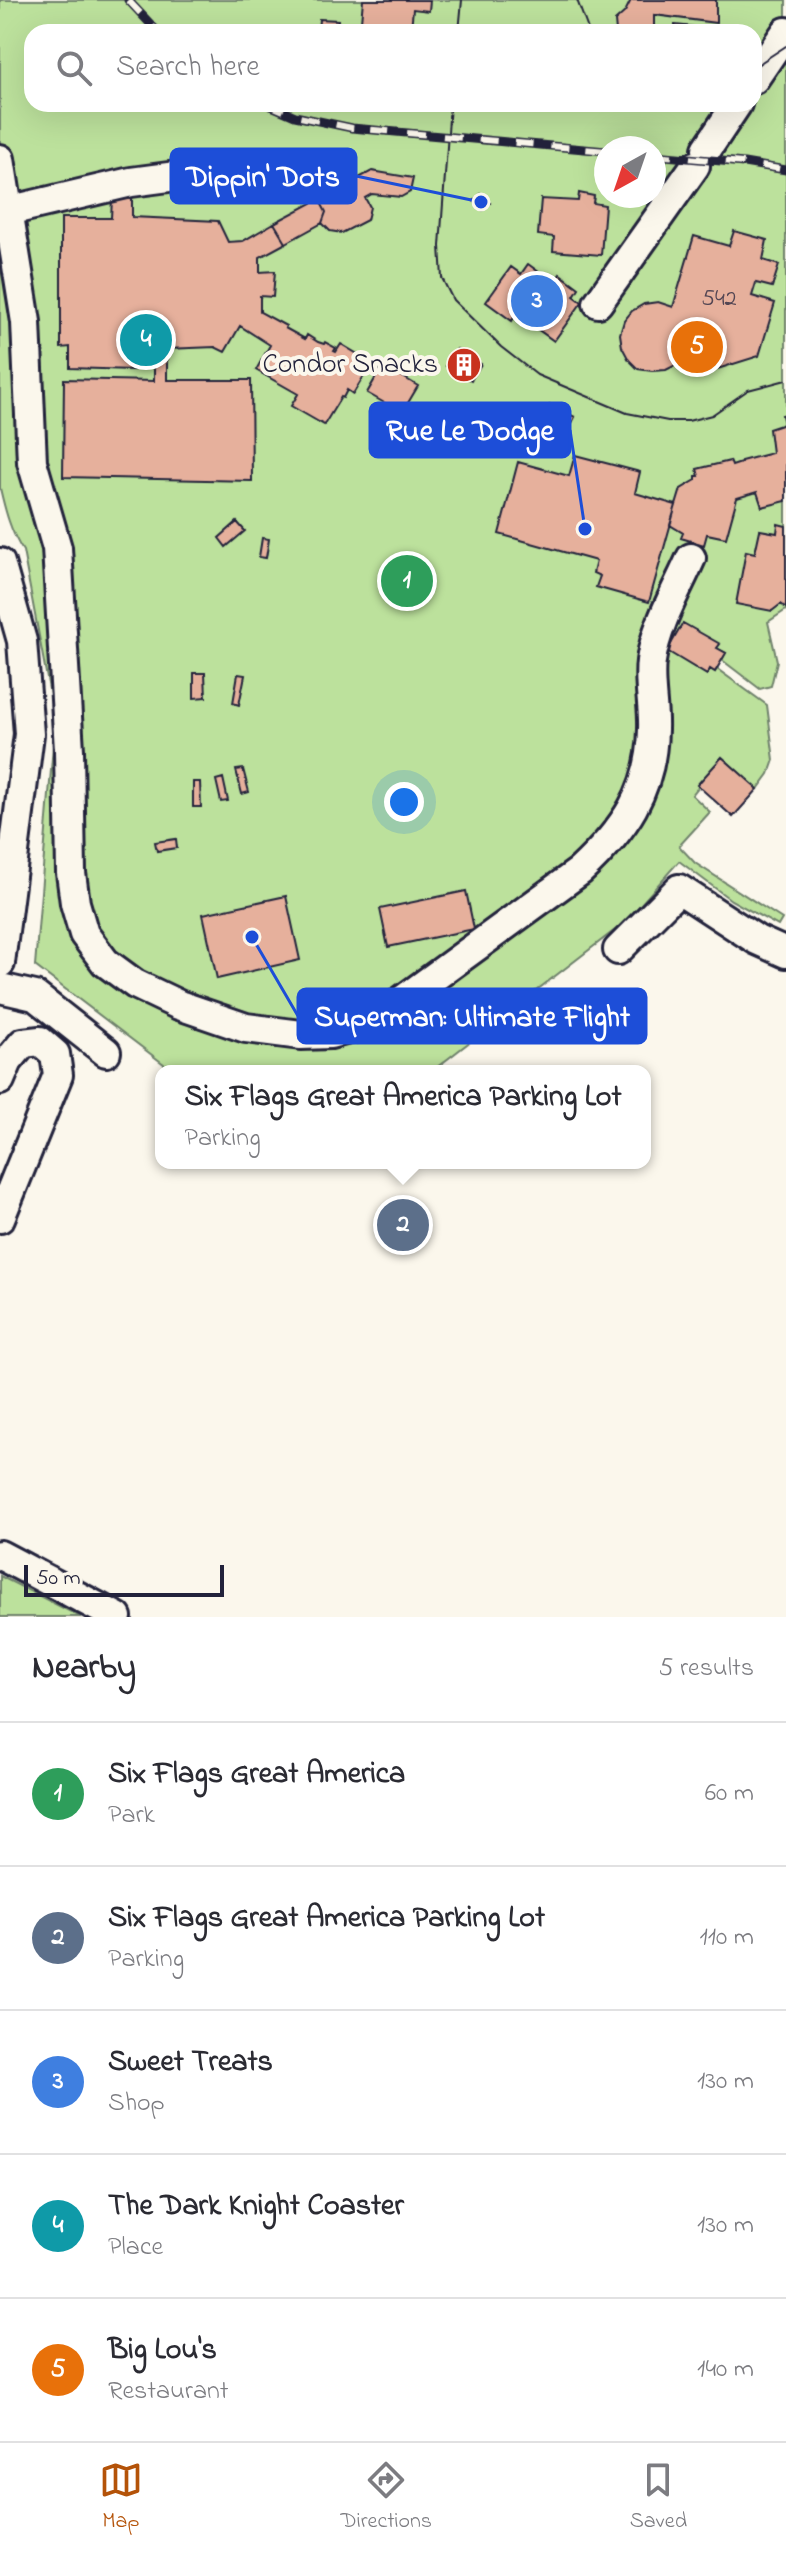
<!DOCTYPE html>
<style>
body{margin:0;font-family:"Indie Flower",sans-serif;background:#f7f7f7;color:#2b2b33}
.compass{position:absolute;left:594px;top:136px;width:72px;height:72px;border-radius:50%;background:#fff;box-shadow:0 8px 32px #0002;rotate:220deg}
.scale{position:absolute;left:24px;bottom:20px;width:200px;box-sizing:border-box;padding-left:8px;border:4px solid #22223b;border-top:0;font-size:22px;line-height:28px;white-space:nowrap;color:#22223b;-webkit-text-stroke:6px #fbf7ec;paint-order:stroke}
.you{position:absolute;left:404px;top:802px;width:28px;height:28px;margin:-20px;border:6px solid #fff;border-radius:50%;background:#1a73e8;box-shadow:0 0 0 12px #1a73e833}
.badge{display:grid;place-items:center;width:52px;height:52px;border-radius:50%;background:#b45309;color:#fff;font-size:26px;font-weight:700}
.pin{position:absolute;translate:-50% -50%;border:4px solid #fff;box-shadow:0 2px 8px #0006}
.popup{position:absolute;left:155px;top:1065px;width:496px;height:104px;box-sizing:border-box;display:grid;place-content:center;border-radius:16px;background:#fff;filter:drop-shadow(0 2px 6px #0005);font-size:26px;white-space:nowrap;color:#7c7c81}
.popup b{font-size:30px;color:#2b2b33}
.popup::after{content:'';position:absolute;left:50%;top:100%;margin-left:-16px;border:16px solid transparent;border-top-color:#fff}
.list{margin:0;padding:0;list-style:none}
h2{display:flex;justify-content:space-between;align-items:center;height:104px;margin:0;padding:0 32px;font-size:34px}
h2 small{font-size:26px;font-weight:400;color:#7c7c81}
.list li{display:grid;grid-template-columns:52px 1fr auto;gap:24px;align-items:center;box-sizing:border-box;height:144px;padding:0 32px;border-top:2px solid #e1e1e2}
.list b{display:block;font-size:30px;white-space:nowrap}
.list p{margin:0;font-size:26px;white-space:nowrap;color:#7c7c81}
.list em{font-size:26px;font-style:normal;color:#7c7c81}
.icon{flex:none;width:44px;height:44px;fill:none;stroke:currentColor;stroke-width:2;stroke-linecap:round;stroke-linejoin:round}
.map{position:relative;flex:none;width:786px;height:1617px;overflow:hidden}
.search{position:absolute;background:#fff;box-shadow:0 8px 32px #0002;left:24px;right:24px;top:24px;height:88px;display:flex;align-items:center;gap:20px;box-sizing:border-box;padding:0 28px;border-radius:24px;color:#7c7c81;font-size:30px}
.sheet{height:824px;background:#fff}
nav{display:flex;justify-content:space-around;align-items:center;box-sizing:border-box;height:112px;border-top:2px solid #e1e1e2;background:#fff;font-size:22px;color:#7c7c81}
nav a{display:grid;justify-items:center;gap:4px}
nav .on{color:#b45309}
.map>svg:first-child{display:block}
.green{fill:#bce19c;stroke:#6f826c;stroke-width:2;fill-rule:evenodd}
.building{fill:#e6b09c;stroke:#22223b;stroke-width:2}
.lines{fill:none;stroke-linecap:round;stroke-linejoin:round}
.minor-casing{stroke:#22223b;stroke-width:34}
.minor{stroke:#fbf7ec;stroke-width:28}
.tram{stroke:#22223b;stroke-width:2}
.rail-casing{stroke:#22223b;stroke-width:9}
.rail{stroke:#fbf7ec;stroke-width:6;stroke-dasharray:18;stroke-linecap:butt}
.labels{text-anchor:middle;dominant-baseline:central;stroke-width:8;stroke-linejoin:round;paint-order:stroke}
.number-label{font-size:24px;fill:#534653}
.poi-label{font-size:28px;fill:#22223b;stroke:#fbf7ec;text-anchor:end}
.leader{fill:none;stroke:#1d4ed8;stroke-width:3}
.callout-dot{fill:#1d4ed8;stroke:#fbf7ec;stroke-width:3}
.callout{fill:#1d4ed8;stroke:#1d4ed8;stroke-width:3}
.callout-label{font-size:30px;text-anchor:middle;font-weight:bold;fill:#fff}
</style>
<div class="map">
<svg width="786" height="1617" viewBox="0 0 786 1617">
<rect width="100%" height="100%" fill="#fbf7ec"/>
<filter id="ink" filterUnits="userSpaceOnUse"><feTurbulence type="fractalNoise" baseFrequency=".0125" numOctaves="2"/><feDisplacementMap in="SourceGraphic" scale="16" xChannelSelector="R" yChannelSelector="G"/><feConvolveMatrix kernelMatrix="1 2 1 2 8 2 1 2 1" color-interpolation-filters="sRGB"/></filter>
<g filter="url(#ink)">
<path class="green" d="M0,0H786V610L768,622L777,661L771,686L760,689L722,660L726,653L717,648L719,645L684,624L710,669L715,672L717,669L767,705L774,760L769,774L758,789L722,757L692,795L710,812L679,846L695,863L782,919L778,926L731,900L679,861L624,923L432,1071H173L35,966L55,721L23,551C11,533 5,510 0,488ZM32,32H754V104H32ZM606,148H654V196H606Z
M0,1576L81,1617H0Z"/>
<path class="building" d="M363,0H430L429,11L413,9L411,28L406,32H360Z
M631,0H716V23L654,15V32H616L615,21L625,12Z
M319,19L338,20L337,32H318Z
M675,25L723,30V32H675Z
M372,171L413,178L410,192L401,197L372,194L365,198L370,207L367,220L342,233L330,231L322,223L326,212L319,199Z
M579,193L594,196L593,203L605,205L601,255L553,251L554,237L538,235L541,199L578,201Z
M481,194L490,203L483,210L474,201Z
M112,199H132V217L218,221L228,242L243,241L274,223L286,243L260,257V272L275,271L273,297L260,296V312L286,326L285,328L305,339L307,335L318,342L324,344L325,342L336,348L334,351L336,352L341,344L364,358L360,367L367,371L353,394L347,390L343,398L341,397L324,425L291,406L298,394L256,370L270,345L240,326L225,352L215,347L167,349V380H251L252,481L63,477L64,379L154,381V352L133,350V370L70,368V347L61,348V218H111Z
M319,199L326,212L322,223L286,243L274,223Z
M734,231L767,240L763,260L779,265L772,287L756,283L752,296L775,303L759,356L711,371L707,361L705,367L686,361L688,356L684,355L678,364L666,370L652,371L638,369L629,360L622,347L620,334L624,321L632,311L644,304L658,302L673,307L694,236L729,246Z
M528,264L554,283L560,274L579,288L574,296L582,302L554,341L516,314L512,321L486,302L511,267L521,274Z
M457,349L481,364L471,380L446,366Z
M383,365L418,386L402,413L367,393Z
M419,404L453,416L448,430L415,418Z
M550,405L575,417L568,431L543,420Z
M786,414V501L762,507L757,492L737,498L726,538L707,534L704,545L681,538L683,533L670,525L681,489L696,480V476H699L697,469L730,461L732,466L741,463V461L772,453L769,429L784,424L782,415Z
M575,455L640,472L635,493L676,505L649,602L596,587L600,576L593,573L596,561L499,534L518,462L569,476Z
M237,522L245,531L226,547L219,538Z
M778,524L786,526V608L781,604L772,611L736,604L746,551L755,553L760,530L777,533Z
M262,538L269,539L266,558L259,557Z
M683,623L720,644L717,648L726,653L715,672L710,669L707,675L667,651Z
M194,673H205L206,697L194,698Z
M238,674L245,675L239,705L233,703Z
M722,757L758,789L733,817L697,785Z
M243,769L249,792L242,794L236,770Z
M223,778L228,801L221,802L216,780Z
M193,782H200L201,807H193Z
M176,839L177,848L157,851L155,842Z
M466,891L474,929L388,947L380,909Z
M286,896L300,960L217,979L203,914Z"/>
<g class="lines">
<g class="minor-casing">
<path id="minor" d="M754,79L786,32
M707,149L737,104
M0,159L26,322L32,462L57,548L69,750L71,873L75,903L84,934L105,962L135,984L179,1005L246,1028L301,1035L330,1034L359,1026L389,1010L580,871C624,830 652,791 653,729C654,706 648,683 651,661C656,625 677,590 691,558
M8,211L131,182L237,168L293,172L337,181
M598,303L695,166
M0,563L22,641L29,734L0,963
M618,950L679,889L757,940L786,953
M0,988L35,996L106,1052
M0,1080L8,1061L23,1043L40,1041L55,1054L58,1075L0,1218
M0,1555L117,1617"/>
</g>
<use href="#minor" class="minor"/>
<path class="tram" d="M577,0L589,32
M459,32L462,0
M754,67L786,46
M450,104L440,246L442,278L453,300L501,347L537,375L627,413L668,421H688L712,415L748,390L786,380"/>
<g class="rail-casing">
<path id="rail" d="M128,0L158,32
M267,104L295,116L352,128L606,151
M654,155L744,163L786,170"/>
</g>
<use href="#rail" class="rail"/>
</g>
</g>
<defs>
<g id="building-disc" transform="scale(1.8)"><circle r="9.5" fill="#c8321e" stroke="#fbf7ec"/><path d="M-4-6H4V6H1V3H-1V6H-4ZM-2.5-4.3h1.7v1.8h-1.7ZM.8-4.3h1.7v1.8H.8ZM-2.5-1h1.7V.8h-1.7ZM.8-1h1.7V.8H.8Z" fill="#fff"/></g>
</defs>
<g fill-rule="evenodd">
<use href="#building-disc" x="464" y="365"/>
</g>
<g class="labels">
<g class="number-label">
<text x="719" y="299">542</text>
</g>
<g class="poi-label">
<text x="438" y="365">Condor Snacks</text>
</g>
</g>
<path class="leader" d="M481 202L356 176M585 529L570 430M252 937L298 1016"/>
<g class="callout-dot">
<circle cx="481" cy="202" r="8"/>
<circle cx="585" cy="529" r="8"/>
<circle cx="252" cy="937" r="8"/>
</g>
<g class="callout">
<rect x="171" y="149" width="185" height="54" rx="8"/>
<rect x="370" y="403" width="200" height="54" rx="8"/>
<rect x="298" y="989" width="348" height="54" rx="8"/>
</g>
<g class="callout-label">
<text x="263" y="186">Dippin' Dots</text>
<text x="470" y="440">Rue Le Dodge</text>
<text x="472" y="1026">Superman: Ultimate Flight</text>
</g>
</svg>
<svg class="compass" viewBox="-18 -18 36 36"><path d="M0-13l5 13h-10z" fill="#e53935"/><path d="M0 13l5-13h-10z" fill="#7c7c81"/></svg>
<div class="scale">50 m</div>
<div class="you"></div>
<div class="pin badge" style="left:407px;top:581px;background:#2e9e5b">1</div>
<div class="pin badge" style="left:403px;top:1225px;background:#5c6f8a">2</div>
<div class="popup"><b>Six Flags Great America Parking Lot</b>Parking</div>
<div class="pin badge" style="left:537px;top:301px;background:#3f7fe0">3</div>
<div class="pin badge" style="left:146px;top:340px;background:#0f9aa8">4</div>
<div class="pin badge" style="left:697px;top:347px;background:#e8710a">5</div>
<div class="search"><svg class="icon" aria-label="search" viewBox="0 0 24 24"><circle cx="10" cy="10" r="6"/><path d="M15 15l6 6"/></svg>Search here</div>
</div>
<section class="sheet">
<h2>Nearby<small>5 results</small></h2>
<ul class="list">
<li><span class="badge" style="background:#2e9e5b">1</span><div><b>Six Flags Great America</b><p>Park</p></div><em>60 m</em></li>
<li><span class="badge" style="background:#5c6f8a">2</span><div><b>Six Flags Great America Parking Lot</b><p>Parking</p></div><em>110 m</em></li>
<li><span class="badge" style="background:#3f7fe0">3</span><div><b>Sweet Treats</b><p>Shop</p></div><em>130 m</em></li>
<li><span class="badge" style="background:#0f9aa8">4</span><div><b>The Dark Knight Coaster</b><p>Place</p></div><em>130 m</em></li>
<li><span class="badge" style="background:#e8710a">5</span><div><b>Big Lou's</b><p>Restaurant</p></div><em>140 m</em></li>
</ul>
</section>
<nav>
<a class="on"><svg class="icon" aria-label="map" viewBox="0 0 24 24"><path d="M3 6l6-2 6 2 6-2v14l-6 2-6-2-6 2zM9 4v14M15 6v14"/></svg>Map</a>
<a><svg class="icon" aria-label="directions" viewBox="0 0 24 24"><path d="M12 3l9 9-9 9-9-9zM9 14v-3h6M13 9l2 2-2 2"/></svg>Directions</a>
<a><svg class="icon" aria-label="saved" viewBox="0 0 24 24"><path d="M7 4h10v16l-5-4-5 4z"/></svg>Saved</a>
</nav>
